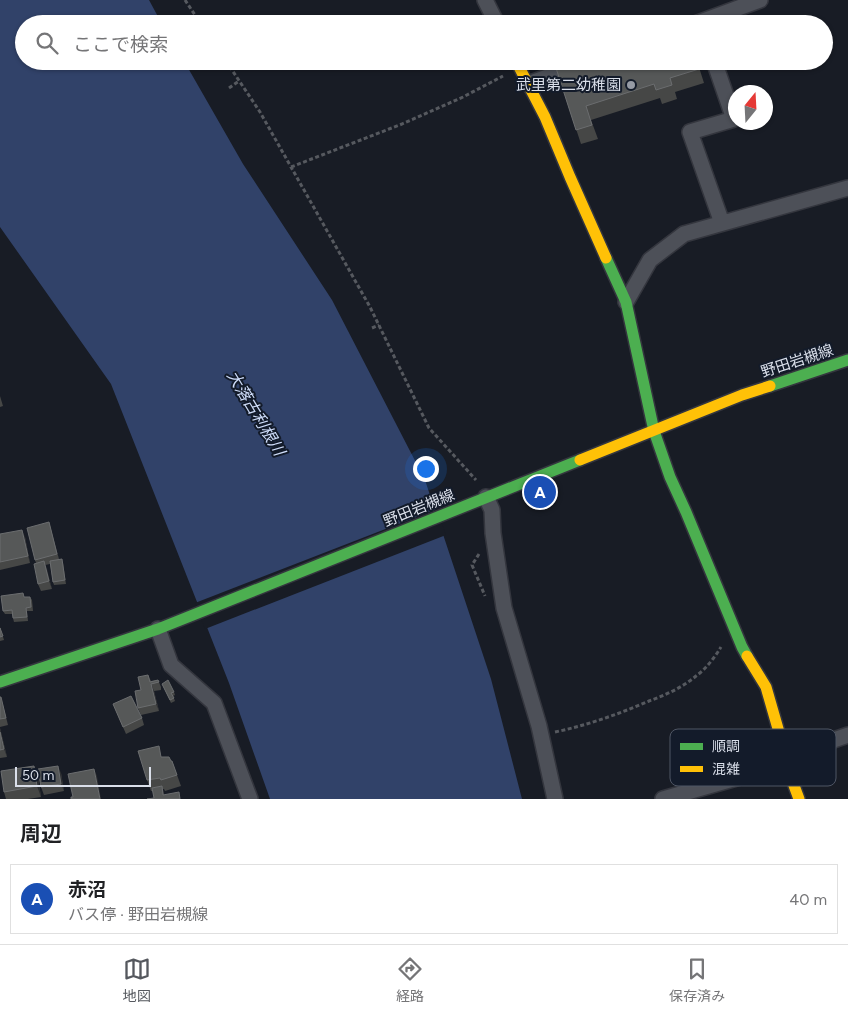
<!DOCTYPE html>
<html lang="ja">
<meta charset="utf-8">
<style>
body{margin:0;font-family:Figtree,"Noto Sans JP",sans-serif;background:#f2f2f2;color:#202124}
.compass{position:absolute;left:728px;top:85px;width:45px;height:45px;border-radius:50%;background:#fff;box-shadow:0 1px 4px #0004;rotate:18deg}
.scale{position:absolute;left:15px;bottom:12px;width:136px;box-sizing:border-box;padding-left:5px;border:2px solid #dadfea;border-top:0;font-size:14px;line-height:18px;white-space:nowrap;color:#dadfea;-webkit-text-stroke:4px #131b2a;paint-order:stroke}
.you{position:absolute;left:425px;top:468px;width:18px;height:18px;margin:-12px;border:4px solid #fff;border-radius:50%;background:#1a73e8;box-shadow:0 0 0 8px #1a73e833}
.badge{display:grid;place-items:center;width:32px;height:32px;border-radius:50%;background:#55585e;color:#fff;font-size:16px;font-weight:700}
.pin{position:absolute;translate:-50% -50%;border:2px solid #fff;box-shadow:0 1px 5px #0006}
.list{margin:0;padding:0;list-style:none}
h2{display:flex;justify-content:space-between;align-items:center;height:65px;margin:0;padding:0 20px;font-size:21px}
h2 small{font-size:16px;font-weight:400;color:#757577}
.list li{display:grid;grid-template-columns:32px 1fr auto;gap:15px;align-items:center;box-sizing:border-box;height:70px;margin:0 10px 10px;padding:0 10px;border:1px solid #e0e0e0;border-radius:0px}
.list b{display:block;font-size:19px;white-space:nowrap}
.list p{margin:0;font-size:16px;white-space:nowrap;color:#757577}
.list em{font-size:16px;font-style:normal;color:#757577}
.icon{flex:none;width:28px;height:28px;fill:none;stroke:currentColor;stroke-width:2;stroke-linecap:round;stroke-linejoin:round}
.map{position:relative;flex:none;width:848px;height:799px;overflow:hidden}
.search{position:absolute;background:#fff;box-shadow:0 1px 4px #0004;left:15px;right:15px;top:15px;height:55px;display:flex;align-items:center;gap:12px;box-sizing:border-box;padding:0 18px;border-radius:28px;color:#757577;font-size:19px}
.sheet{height:145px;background:#fff}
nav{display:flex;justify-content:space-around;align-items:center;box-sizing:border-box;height:70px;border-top:1px solid #e0e0e0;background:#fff;font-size:14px;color:#757577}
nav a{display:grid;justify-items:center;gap:2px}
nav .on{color:#55585e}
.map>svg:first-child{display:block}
.water{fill:#314269}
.pier{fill:#181c25}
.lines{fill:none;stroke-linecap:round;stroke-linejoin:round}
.street-casing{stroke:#34363e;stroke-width:18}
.fast-casing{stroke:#34363e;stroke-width:14}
.slow-casing{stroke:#34363e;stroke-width:14}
.path{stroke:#56595f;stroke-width:3;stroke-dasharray:4 2.5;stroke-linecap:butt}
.street{stroke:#4d5058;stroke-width:15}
.fast{stroke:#4caf50;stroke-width:11}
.slow{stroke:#ffc107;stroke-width:11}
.wall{fill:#464746}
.shaded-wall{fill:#2d2f32}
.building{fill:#565858;stroke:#6b6d6f}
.poi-dot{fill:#969ba5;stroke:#131b2a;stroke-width:2}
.labels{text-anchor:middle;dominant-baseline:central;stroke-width:4;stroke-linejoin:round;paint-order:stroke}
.poi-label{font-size:15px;fill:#dadfea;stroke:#131b2a;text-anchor:end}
.street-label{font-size:15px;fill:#dadfea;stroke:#131b2a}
.water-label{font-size:16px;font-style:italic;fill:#cfddfa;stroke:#131b2a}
.key{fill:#131b2a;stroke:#4f5664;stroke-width:1}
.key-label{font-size:14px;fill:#dadfea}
</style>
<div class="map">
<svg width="848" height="799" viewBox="0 0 848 799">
<rect width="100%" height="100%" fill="#181c25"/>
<path class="water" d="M0,0H149L162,24H24V61H184L243,164L332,300L425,480L491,679L522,799H270L229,683L111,384L0,227Z"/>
<path class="pier" d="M437,509L446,535L205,629L195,603Z"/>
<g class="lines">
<g class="street-casing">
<path id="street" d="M485,0L497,24
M695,24L760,0
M714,61L734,119L690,132L722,223
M528,84L591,61
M626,302L650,260L684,234L848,188
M486,497L492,510L493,533L504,608L539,726L555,799
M158,629L171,665L214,703L250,799
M785,753L799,752L848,735
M663,799L786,764"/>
</g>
<g class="fast-casing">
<path id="fast" d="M606,258L626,302L654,431L670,477L686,512L742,647L747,656
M770,386L848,360
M0,682L158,629L580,460"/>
</g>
<g class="slow-casing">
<path id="slow" d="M516,61L545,117L570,177L606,258
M580,460L742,395L770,386
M747,656L766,687L785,753L786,764L799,799"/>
</g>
<path class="path" d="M185,0L201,24
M226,61L260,112L370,307L429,428L476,480
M229,88L239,81
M291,167L402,124L463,97L503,76
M372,328L379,325
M479,554L472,565L485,596
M555,732C588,725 619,714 649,701C666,695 683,687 696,676C706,669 715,657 721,647"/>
<use href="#street" class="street"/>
<use href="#fast" class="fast"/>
<use href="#slow" class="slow"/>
</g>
<path class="wall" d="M697,61L704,83L675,92L677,99L662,104L660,98L591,120L598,139L581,144L556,68Z
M0,396L3,406L0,407Z
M49,522L59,559L63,563L66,584L54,585L53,582L50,564L45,565L52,589L41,591L38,584L36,563L35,560Z
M0,534L25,537L30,563L0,570Z
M30,597L32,600L33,611H27L28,621L14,622L12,614H5L3,611Z
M0,627L4,640L0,641Z
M148,675L151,681L158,680L161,687V690L154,691L159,711L141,715L138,708L141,690Z
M162,684L174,692L175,695L173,696L175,701L171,703Z
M0,697L3,705L8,725L0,727Z
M113,704L142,718L144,725L126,734Z
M0,728L7,757L0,758Z
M163,757L171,761H172L181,786L165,791L164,789H163L164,795L180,796V799H147L154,798L153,791H151L147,780Z
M61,773L64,791L44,795L41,787Z
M38,777L41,797L28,799H6L4,792Z"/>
<path class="shaded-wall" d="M22,530L25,537L30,563L28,556Z
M62,559L63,563L66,584L65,580Z
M44,561L47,569L52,589L49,581Z
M148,675L154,691L159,711L156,704Z
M0,728L7,757L4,749L0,732Z
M34,766L38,777L41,797L37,786Z
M58,766L61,773L64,791L61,784Z
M94,769L97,776L101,799H100Z"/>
<path class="building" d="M577,61H696L699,69L670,78L672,85L656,90L654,84L586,106L592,125L576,130L556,68Z
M49,522L57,554L35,560L27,528Z
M22,530L28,556L0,562V534Z
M62,559L65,580L53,582L50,561Z
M44,561L49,581L38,584L34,564Z
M23,593L24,597H30L31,607L26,608L27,617L13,618L12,610L3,611L1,596Z
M0,628L3,636L0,637Z
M148,675L150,682L158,680L159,682L151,684L156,704L138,708L135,691L141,690L138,677Z
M168,680L174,692L171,693L174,698L170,700L162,684Z
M131,696L142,718L123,727L113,704Z
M0,697H1L6,718L0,719Z
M0,732L4,749L0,750Z
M159,746L161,757H169L171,761H172L177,775L161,780L160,778L147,780L138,751Z
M34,766L37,786L4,792L1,771Z
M58,766L61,784L41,787L38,769Z
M94,769L100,799H71V797H73L68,774Z
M162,786L163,795L179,792L180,799H147L154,798L152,788Z"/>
<circle class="poi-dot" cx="631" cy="85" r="5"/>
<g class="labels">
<g class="poi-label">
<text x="621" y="85">武里第二幼稚園</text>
</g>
<g class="street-label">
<text transform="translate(797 361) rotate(-18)">野田岩槻線</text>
<text transform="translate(419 508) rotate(-22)">野田岩槻線</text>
</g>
<g class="water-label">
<text transform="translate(256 413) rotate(59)">大落古利根川</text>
</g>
</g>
<rect x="670" y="729" width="166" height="57" rx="8" class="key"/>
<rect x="680" y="743" width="23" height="7" fill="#4caf50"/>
<rect x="680" y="766" width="23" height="6" fill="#ffc107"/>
<g class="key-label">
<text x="712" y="751">順調</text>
<text x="712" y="774">混雑</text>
</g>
</svg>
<svg class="compass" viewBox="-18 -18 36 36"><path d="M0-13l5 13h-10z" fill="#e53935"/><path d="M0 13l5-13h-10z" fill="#757577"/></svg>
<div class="scale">50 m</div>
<div class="you"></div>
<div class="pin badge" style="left:540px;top:492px;background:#1a4fb4">A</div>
<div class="search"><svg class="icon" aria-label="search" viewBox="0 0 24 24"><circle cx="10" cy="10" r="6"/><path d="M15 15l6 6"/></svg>ここで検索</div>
</div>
<section class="sheet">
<h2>周辺<small></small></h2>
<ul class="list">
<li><span class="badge" style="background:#1a4fb4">A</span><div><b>赤沼</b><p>バス停 · 野田岩槻線</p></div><em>40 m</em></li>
</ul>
</section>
<nav>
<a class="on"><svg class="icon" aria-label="map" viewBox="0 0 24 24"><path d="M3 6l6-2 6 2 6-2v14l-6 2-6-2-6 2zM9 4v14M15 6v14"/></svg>地図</a>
<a><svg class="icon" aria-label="directions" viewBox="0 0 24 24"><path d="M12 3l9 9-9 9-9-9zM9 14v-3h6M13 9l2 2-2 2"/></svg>経路</a>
<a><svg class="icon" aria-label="saved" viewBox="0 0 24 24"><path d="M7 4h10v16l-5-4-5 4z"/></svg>保存済み</a>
</nav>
